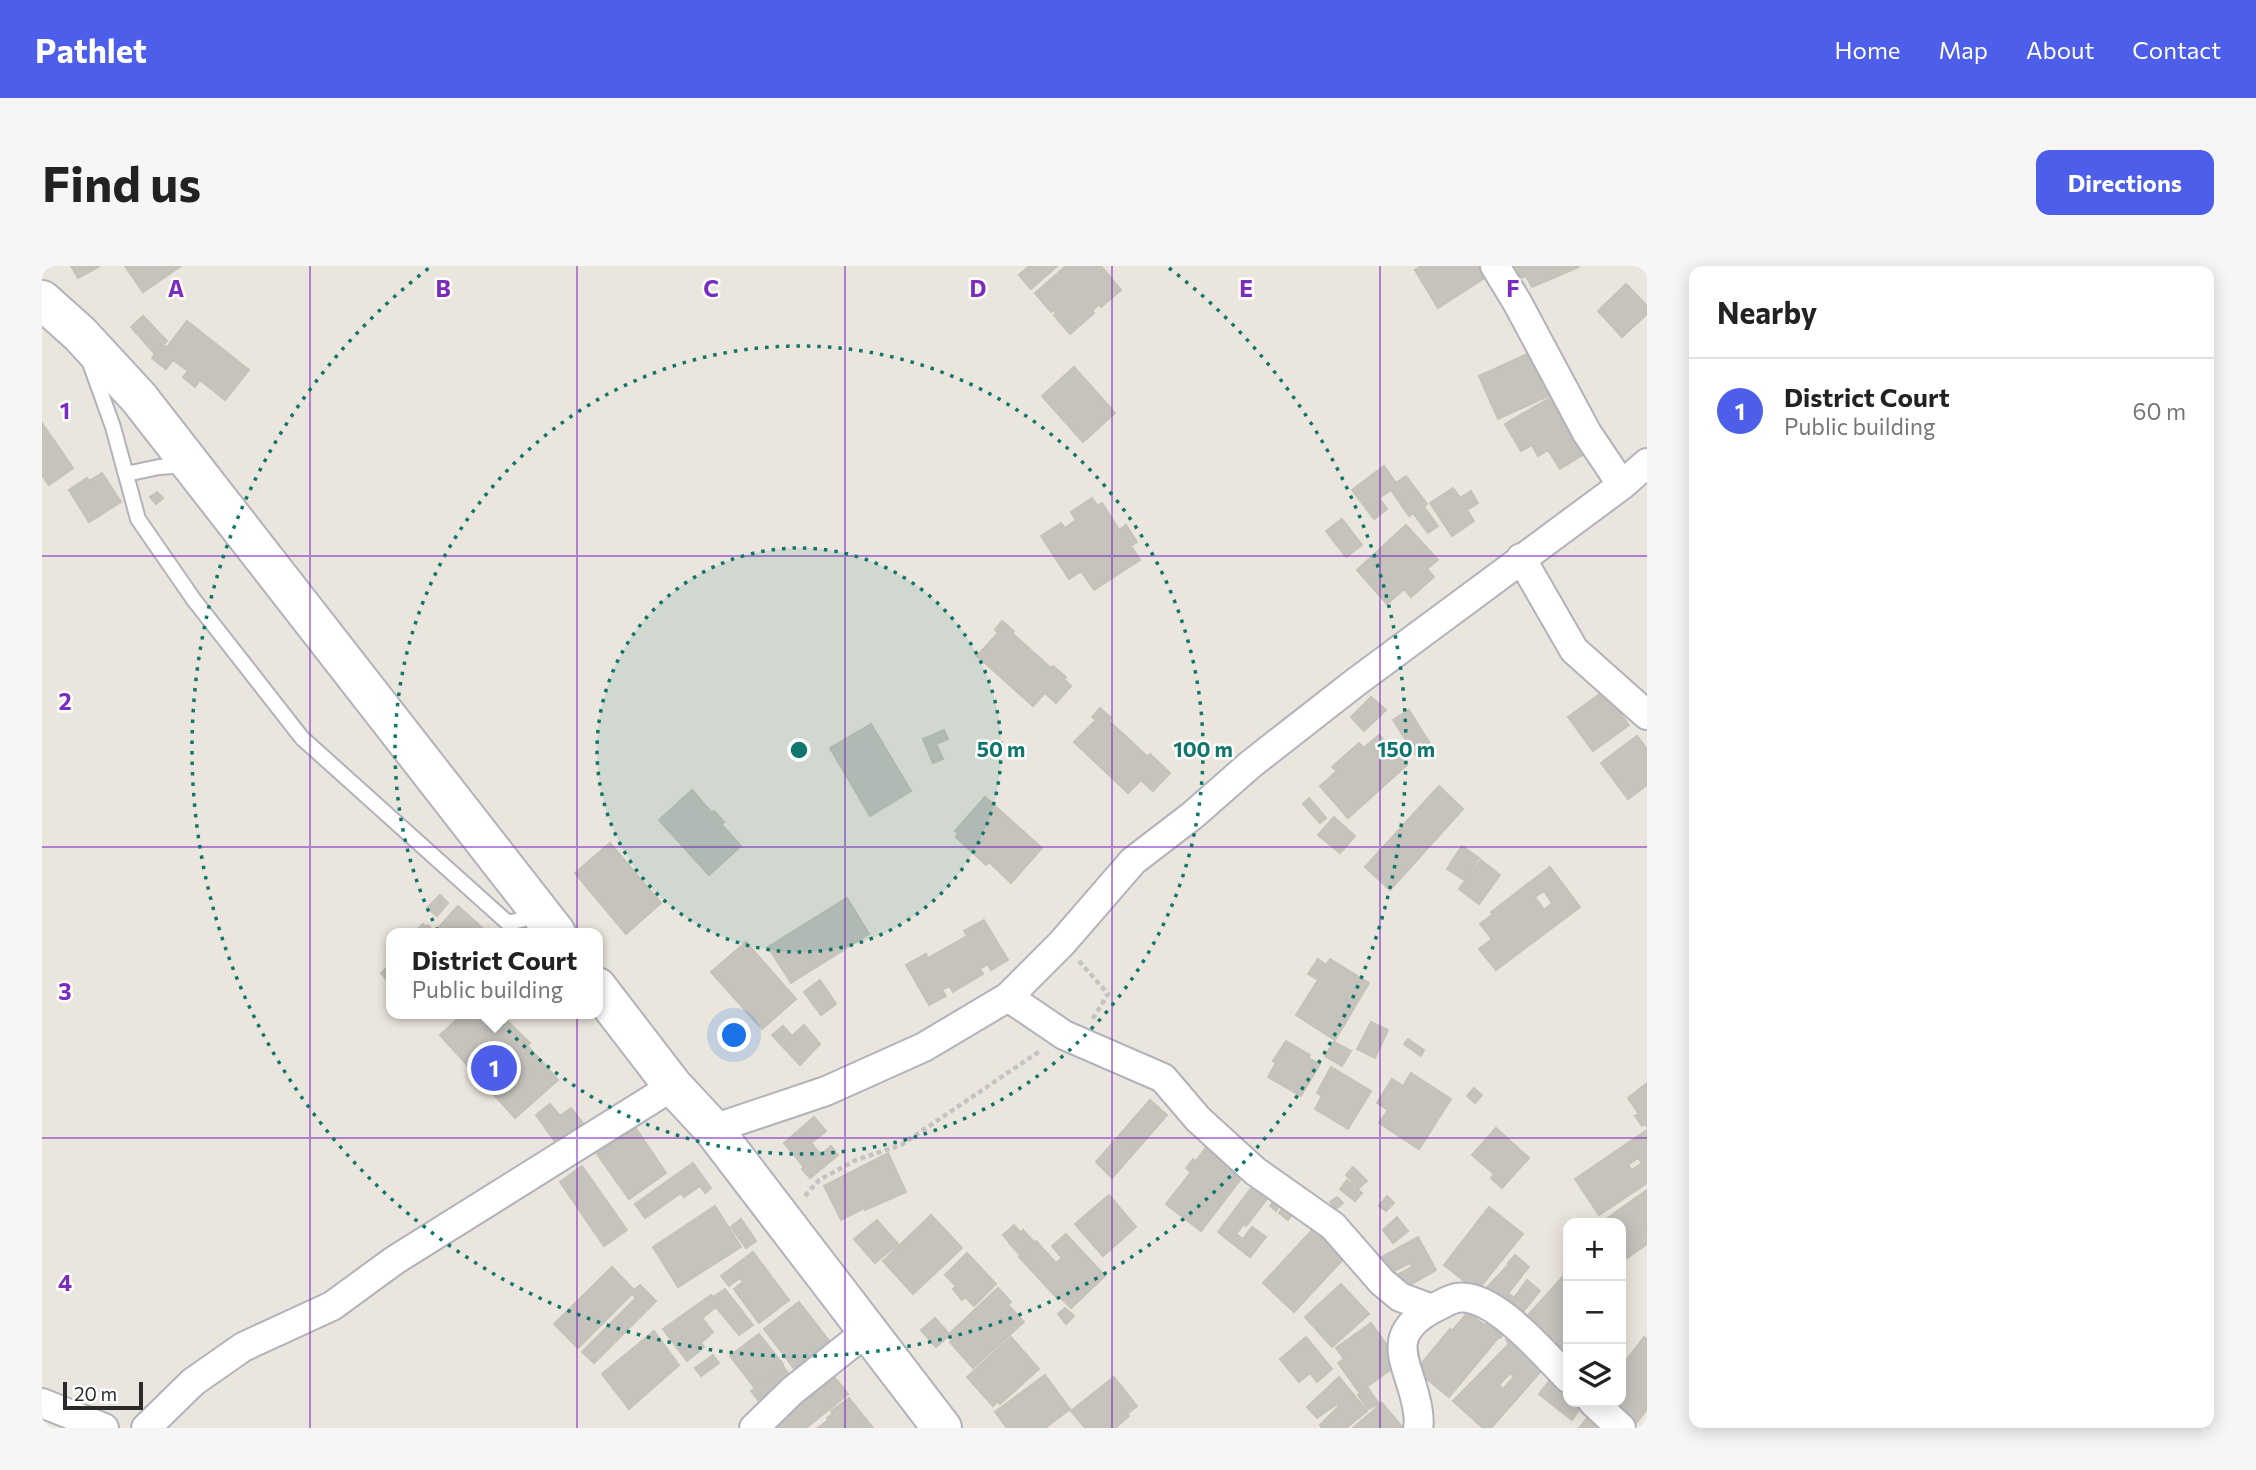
<!DOCTYPE html>
<meta charset="utf-8">
<style>
body{margin:0;font-family:Commissioner,sans-serif;background:#f6f6f6;color:#222}
.controls{position:absolute;right:21px;bottom:21px;display:grid;overflow:hidden;border-radius:14px;box-shadow:0 4px 18px #0003}
.controls button{width:63px;height:63px;display:grid;place-items:center;padding:0;border:0;border-bottom:2px solid #e0e0e0;background:#fff;color:#222;font:35px sans-serif}
.scale{position:absolute;left:21px;bottom:18px;width:80px;box-sizing:border-box;padding-left:7px;border:4px solid #2a2a2a;border-top:0;font-size:19px;line-height:24px;white-space:nowrap;color:#2a2a2a;-webkit-text-stroke:5px #fff;paint-order:stroke}
.you{position:absolute;left:693px;top:770px;width:24px;height:24px;margin:-18px;border:5px solid #fff;border-radius:50%;background:#1a73e8;box-shadow:0 0 0 10px #1a73e833}
.badge{display:grid;place-items:center;width:46px;height:46px;border-radius:50%;background:#4c5eea;color:#fff;font-size:23px;font-weight:700}
.pin{position:absolute;translate:-50% -50%;border:4px solid #fff;box-shadow:0 2px 7px #0006}
.popup{position:absolute;left:344px;top:662px;width:217px;height:91px;box-sizing:border-box;display:grid;place-content:center;border-radius:14px;background:#fff;filter:drop-shadow(0 2px 5px #0005);font-size:23px;white-space:nowrap;color:#767676}
.popup b{font-size:26px;color:#222}
.popup::after{content:'';position:absolute;left:50%;top:100%;margin-left:-14px;border:14px solid transparent;border-top-color:#fff}
.list{margin:0;padding:0;list-style:none}
h2{display:flex;justify-content:space-between;align-items:center;height:91px;margin:0;padding:0 28px;font-size:30px}
h2 small{font-size:23px;font-weight:400;color:#767676}
.list li{display:grid;grid-template-columns:46px 1fr auto;gap:21px;align-items:center;box-sizing:border-box;height:105px;padding:0 28px;border-top:2px solid #e0e0e0}
.list b{display:block;font-size:26px;white-space:nowrap}
.list p{margin:0;font-size:23px;white-space:nowrap;color:#767676}
.list em{font-size:23px;font-style:normal;color:#767676}
.icon{flex:none;width:38px;height:38px;fill:none;stroke:currentColor;stroke-width:2;stroke-linecap:round;stroke-linejoin:round}
.map{position:relative;flex:none;width:1605px;height:1162px;overflow:hidden;border-radius:14px}
header{display:flex;align-items:center;gap:42px;box-sizing:border-box;height:98px;padding:0 35px;background:#4c5eea;color:#fff}
header strong{font-size:33px}
nav{display:flex;gap:38px;margin-inline-start:auto;font-size:24px}
.intro{display:flex;align-items:center;justify-content:space-between;box-sizing:border-box;height:168px;padding:0 42px}
h1{margin:0;font-size:49px}
.button{padding:18px 32px;border-radius:14px;background:#4c5eea;color:#fff;font-size:24px;font-weight:700}
main{display:flex;gap:42px;padding:0 42px}
aside{flex:1;background:#fff;border-radius:14px;box-shadow:0 4px 18px #0003}
.map>svg:first-child{display:block}
.building{fill:#c6c3bd;stroke:#c6c2b7;stroke-width:2;fill-rule:evenodd}
.lines{fill:none;stroke-linecap:round;stroke-linejoin:round}
.lane-casing{stroke:#b1b2bc;stroke-width:18}
.street-casing{stroke:#b1b2bc;stroke-width:32}
.secondary-casing{stroke:#b1b2bc;stroke-width:42}
.path{stroke:#c3c3c3;stroke-width:4.5;stroke-dasharray:5 3.5;stroke-linecap:butt}
.lane{stroke:#fff;stroke-width:14}
.street{stroke:#fff;stroke-width:28}
.secondary{stroke:#fff;stroke-width:38}
.grid{fill:none;stroke:#7b2cbf;stroke-width:2;stroke-opacity:0.55}
.ring{fill:none;stroke:#0f766e;stroke-width:3.5;stroke-dasharray:3.5 7}
.grid-label{font-size:23px;text-anchor:middle;font-weight:bold;fill:#7b2cbf;stroke:#fff;stroke-width:5;stroke-linejoin:round;paint-order:stroke}
.centre{fill:#0f766e;stroke:#fff;stroke-width:3.5}
.ring-label{font-size:21px;text-anchor:middle;font-weight:bold;fill:#0f766e;stroke:#fff;stroke-width:5;stroke-linejoin:round;paint-order:stroke}
</style>
<header>
<strong>Pathlet</strong>
<nav><a>Home</a><a>Map</a><a>About</a><a>Contact</a></nav>
</header>
<div class="intro"><h1>Find us</h1><a class="button">Directions</a></div>
<main>
<div class="map">
<svg width="1605" height="1162" viewBox="0 0 1605 1162">
<rect width="100%" height="100%" fill="#ebe6dd"/>
<path class="building" d="M29,0H58L36,12Z
M83,0H139L101,26Z
M987,0H1015L989,23L977,9Z
M1024,0H1059L1079,24L1059,41L1057,38L1050,45L1052,47L1028,68L1012,49L1014,48L1011,44L1009,46L993,27Z
M1379,0H1437L1444,11L1396,42L1373,4Z
M1473,0H1536L1537,1L1490,21L1484,10L1479,12Z
M1584,18L1605,40V48L1580,71L1556,45Z
M101,50L125,75L112,87L89,61Z
M145,55L207,104L183,134L158,114L153,121L141,111L146,105L131,94L124,103L110,92L121,79L125,81Z
M1496,83L1515,126L1456,153L1437,110Z
M1032,101L1073,147L1041,176L1000,130Z
M1511,130L1544,187L1518,203L1506,184L1496,190L1490,179L1479,185L1463,158Z
M0,157L31,202L7,219L0,209Z
M1342,200L1354,217L1364,210L1385,238L1382,241L1396,260L1386,267L1371,247L1367,250L1349,224L1337,232L1345,243L1332,253L1310,224Z
M60,207L79,236L47,256L27,224L45,212L47,215Z
M1411,222L1418,232L1429,225L1436,237L1425,244L1432,255L1410,270L1388,237Z
M115,226L121,232L114,238L108,231Z
M1050,232L1056,240L1060,237L1077,264L1084,259L1095,276L1089,280L1098,294L1052,324L1039,305L1027,313L999,270L1019,257L1023,262L1034,254L1029,246Z
M1300,253L1320,279L1304,291L1284,265Z
M1364,259L1396,294L1385,303L1392,311L1369,331L1362,323L1345,338L1315,304Z
M960,355L972,365L970,367L1009,402L1011,400L1024,411L1022,413L1029,420L1014,437L1003,427L991,440L935,390L956,367L953,364Z
M1562,425L1587,459L1551,485L1526,451Z
M1329,431L1344,444L1322,465L1309,451Z
M1058,442L1069,452L1067,455L1106,491L1108,488L1128,507L1111,525L1099,514L1086,527L1032,476L1054,454L1050,451Z
M1367,444L1390,481L1375,491L1351,454Z
M829,458L869,525L828,550L788,482Z
M902,464L906,473L894,478L901,493L891,497L881,473Z
M1337,469L1365,499L1306,552L1278,520L1295,505L1290,501L1317,477L1322,482Z
M1595,470L1605,483V519L1586,533L1559,497Z
M1397,520L1421,543L1348,624L1323,601Z
M650,524L670,547L672,545L682,556L679,558L699,580L667,609L617,554Z
M943,531L1000,582L969,617L947,596L944,599L914,571L916,568L913,565Z
M1267,532L1284,552L1278,557L1261,538Z
M1292,551L1313,570L1298,587L1276,569Z
M568,577L619,637L584,668L533,607Z
M1420,580L1437,592L1422,614L1405,603Z
M1439,594L1458,609L1437,638L1417,623Z
M1508,601L1538,641L1454,704L1437,683L1450,673L1438,658L1451,648L1449,646ZM1502,625L1510,637L1502,644L1493,631Z
M398,629L406,637L395,650L385,642Z
M805,632L827,668L749,717L726,681Z
M416,640L446,667H401L396,662Z
M942,654L966,694L949,704L946,698L938,703L941,708L911,726L907,720L900,724L904,730L887,739L864,699L884,688L886,692L925,670L922,665Z
M381,658L384,661L386,659L393,667H371Z
M704,676L754,733L720,763L669,706Z
M1276,693L1284,699L1288,693L1327,717L1293,774L1254,749L1276,714L1266,708Z
M349,698V719L339,707Z
M778,714L794,738L779,749L762,726Z
M421,748H458L488,777L485,779L516,814L473,852L398,769Z
M1329,756L1346,764L1333,792L1315,783Z
M762,759L778,778L758,799L730,769L741,760L750,770Z
M1366,773L1382,784L1379,790L1362,778Z
M1244,775L1268,789L1266,792L1278,798L1259,830L1226,811L1234,797L1231,795Z
M1292,776L1309,785L1300,800L1283,790Z
M1289,801L1329,825L1306,863L1273,843L1280,830L1275,827Z
M1369,807L1409,833L1377,883L1337,857L1346,844L1335,837L1350,813L1361,820Z
M1605,817V861L1603,858L1600,860L1593,850L1597,848L1586,832Z
M1432,822L1440,829L1433,837L1425,830Z
M1108,834L1125,849L1070,912L1054,896Z
M508,838L518,850L529,842L544,861L517,881L494,849Z
M772,851L784,865L769,877L779,889L789,880L796,889L768,912L760,903L762,901L742,877Z
M593,861L624,907L587,933L555,888Z
M1454,862L1487,892L1460,922L1449,912L1452,908L1430,889Z
M1605,864V917L1557,949L1533,913ZM1596,892L1600,897L1590,904L1586,899Z
M1165,880L1202,909L1159,965L1124,938L1149,906L1144,902L1151,893L1154,895Z
M846,887L864,926L823,944L822,942L799,954L782,920Z
M651,897L669,922L663,927L658,920L642,931L639,927L603,952L593,938Z
M540,900L585,964L562,980L518,916Z
M1311,901L1325,915L1317,922L1304,909Z
M1216,913L1231,925L1204,960L1202,958L1194,968L1201,973L1210,961L1224,971L1208,991L1176,966Z
M1305,914L1320,927L1313,935L1298,923Z
M1605,924V978L1585,992L1579,983V957L1560,956Z
M1067,929L1094,961L1061,990L1033,958Z
M1345,930L1352,937L1344,945L1337,940Z
M1295,931L1301,937L1294,943L1288,936Z
M1233,933L1239,937L1234,945L1228,940Z
M1245,936L1254,943L1246,954L1237,947Z
M673,940L699,981L636,1021L611,981Z
M1447,941L1481,968L1435,1025L1402,999Z
M889,949L920,982L871,1028L841,995Z
M1355,951L1366,965L1351,977L1341,964Z
M699,953L714,975L704,982L689,961Z
M835,954L856,978L833,997L812,973Z
M972,959L978,966L967,976L961,969Z
M1274,960L1305,989L1252,1046L1221,1017Z
M981,964L992,976L978,989L967,977Z
M1024,968L1063,1010L1029,1042L1017,1030L1015,1032L977,991L994,975L1014,997L1020,992L1010,980Z
M1376,971L1394,1004L1359,1024L1340,991ZM1368,997L1370,1001L1355,1009L1352,1005Z
M711,986L747,1034L717,1057L692,1023L701,1016L698,1012L687,1020L679,1010Z
M925,987L954,1018L932,1040L923,1031L920,1034L911,1023L914,1020L903,1009Z
M1473,989L1487,1001L1480,1009L1466,997Z
M1466,999L1480,1010L1466,1027L1472,1032L1485,1014L1498,1025L1472,1057L1438,1029Z
M570,1001L592,1024L598,1019L614,1035L552,1097L540,1086L594,1032L590,1028L536,1082L512,1058Z
M1526,1005V1074L1512,1090L1478,1058Z
M1299,1018L1327,1048L1290,1081L1263,1051Z
M956,1022L969,1036L966,1039L982,1056L931,1102L908,1076L912,1072L908,1067Z
M683,1023L711,1059L697,1069L674,1041L660,1052L671,1066L659,1077L662,1081L645,1095L621,1063L669,1029L671,1031Z
M757,1036L789,1077L754,1105L722,1063Z
M1023,1042L1032,1050L1024,1058L1016,1048Z
M1426,1046L1457,1071L1407,1131L1374,1104L1408,1063L1410,1065Z
M1454,1047L1468,1061L1458,1072L1443,1059Z
M893,1052L908,1069L894,1081L879,1064Z
M1329,1057L1358,1097L1317,1126L1296,1097L1302,1093L1294,1082Z
M612,1065L637,1099L587,1143L560,1108Z
M1473,1065L1507,1096L1449,1162H1441L1411,1135L1467,1078L1464,1074ZM1468,1107L1472,1111L1461,1123L1457,1119Z
M717,1068L741,1098L712,1121L688,1090Z
M969,1071L997,1103L958,1138L956,1135L951,1140L925,1111Z
M1264,1071L1290,1103L1275,1116L1268,1107L1257,1116L1238,1093Z
M1602,1071L1605,1073V1143L1593,1159L1562,1136H1579V1101Z
M671,1089L677,1097L659,1110L653,1102Z
M741,1100L748,1110L716,1134L709,1125Z
M789,1107L806,1128L764,1162H726Z
M1003,1109L1028,1143L1003,1162H965L953,1146Z
M1072,1111L1095,1140L1085,1148L1087,1150L1073,1162H1043L1029,1145Z
M1297,1111L1325,1145L1304,1162H1280L1278,1159L1297,1140L1295,1138L1275,1152L1265,1141Z
M1508,1114L1526,1128V1136H1536L1540,1139L1530,1154L1497,1128Z
M1326,1122L1337,1138L1326,1143L1316,1129Z
M807,1132L831,1162H776L786,1154L785,1152L791,1147L789,1145Z
M1340,1137L1361,1162H1311Z
M1549,1147L1568,1162H1537Z"/>
<g class="lines">
<g class="lane-casing">
<path id="lane" d="M48,97L71,161L96,253L152,334L260,472L466,657L498,649
M84,208L117,201L145,199"/>
</g>
<g class="street-casing">
<path id="street" d="M1453,0L1475,36L1545,167L1580,219
M1479,292L1532,384L1605,449
M966,731L1022,769L1121,812L1156,853L1213,905L1291,960L1340,1016L1358,1031L1390,1043C1397,1040 1407,1033 1415,1032C1451,1026 1503,1089 1526,1112
M671,863L784,825L882,781L966,731L1020,677L1091,595L1151,549L1209,498L1314,416L1580,219L1605,197
M1551,1136L1579,1162
M0,1137L62,1162
M104,1162L151,1116L201,1081L290,1040L353,994L631,820
M712,1162L750,1125L824,1066
M1376,1162C1378,1154 1376,1148 1375,1140C1367,1097 1340,1071 1390,1043"/>
</g>
<g class="secondary-casing">
<path id="secondary" d="M0,34L38,68L97,132L514,667
M555,721L631,820L671,863L900,1162"/>
</g>
<path class="path" d="M1037,695L1066,728L1050,754
M763,930L777,914L814,894L859,879L998,785"/>
<use href="#lane" class="lane"/>
<use href="#street" class="street"/>
<use href="#secondary" class="secondary"/>
</g>
<path class="grid" d="M268,0V1162M535,0V1162M803,0V1162M1070,0V1162M1338,0V1162M0,290H1605M0,581H1605M0,872H1605"/>
<circle cx="757" cy="484" r="202" fill="#0f766e" fill-opacity=".12"/>
<g class="ring">
<circle cx="757" cy="484" r="202"/>
<circle cx="757" cy="484" r="404"/>
<path d="M1127 2A607 607 0 1 1 387 2"/>
</g>
<g class="grid-label">
<text x="134" y="31">A</text>
<text x="401" y="31">B</text>
<text x="669" y="31">C</text>
<text x="936" y="31">D</text>
<text x="1204" y="31">E</text>
<text x="1471" y="31">F</text>
<text x="23" y="153">1</text>
<text x="23" y="444">2</text>
<text x="23" y="734">3</text>
<text x="23" y="1025">4</text>
</g>
<circle cx="757" cy="484" r="10" class="centre"/>
<g class="ring-label">
<text x="959" y="491">50 m</text>
<text x="1161" y="491">100 m</text>
<text x="1364" y="491">150 m</text>
</g>
</svg>
<div class="controls">
<button>+</button>
<button>−</button>
<button><svg class="icon" aria-label="layers" viewBox="0 0 24 24"><path d="M12 4l9 5-9 5-9-5zM3 14l9 5 9-5"/></svg></button>
</div>
<div class="scale">20 m</div>
<div class="you"></div>
<div class="pin badge" style="left:452px;top:802px">1</div>
<div class="popup"><b>District Court</b>Public building</div>
</div>
<aside>
<h2>Nearby<small></small></h2>
<ul class="list">
<li><span class="badge">1</span><div><b>District Court</b><p>Public building</p></div><em>60 m</em></li>
</ul>
</aside>
</main>
